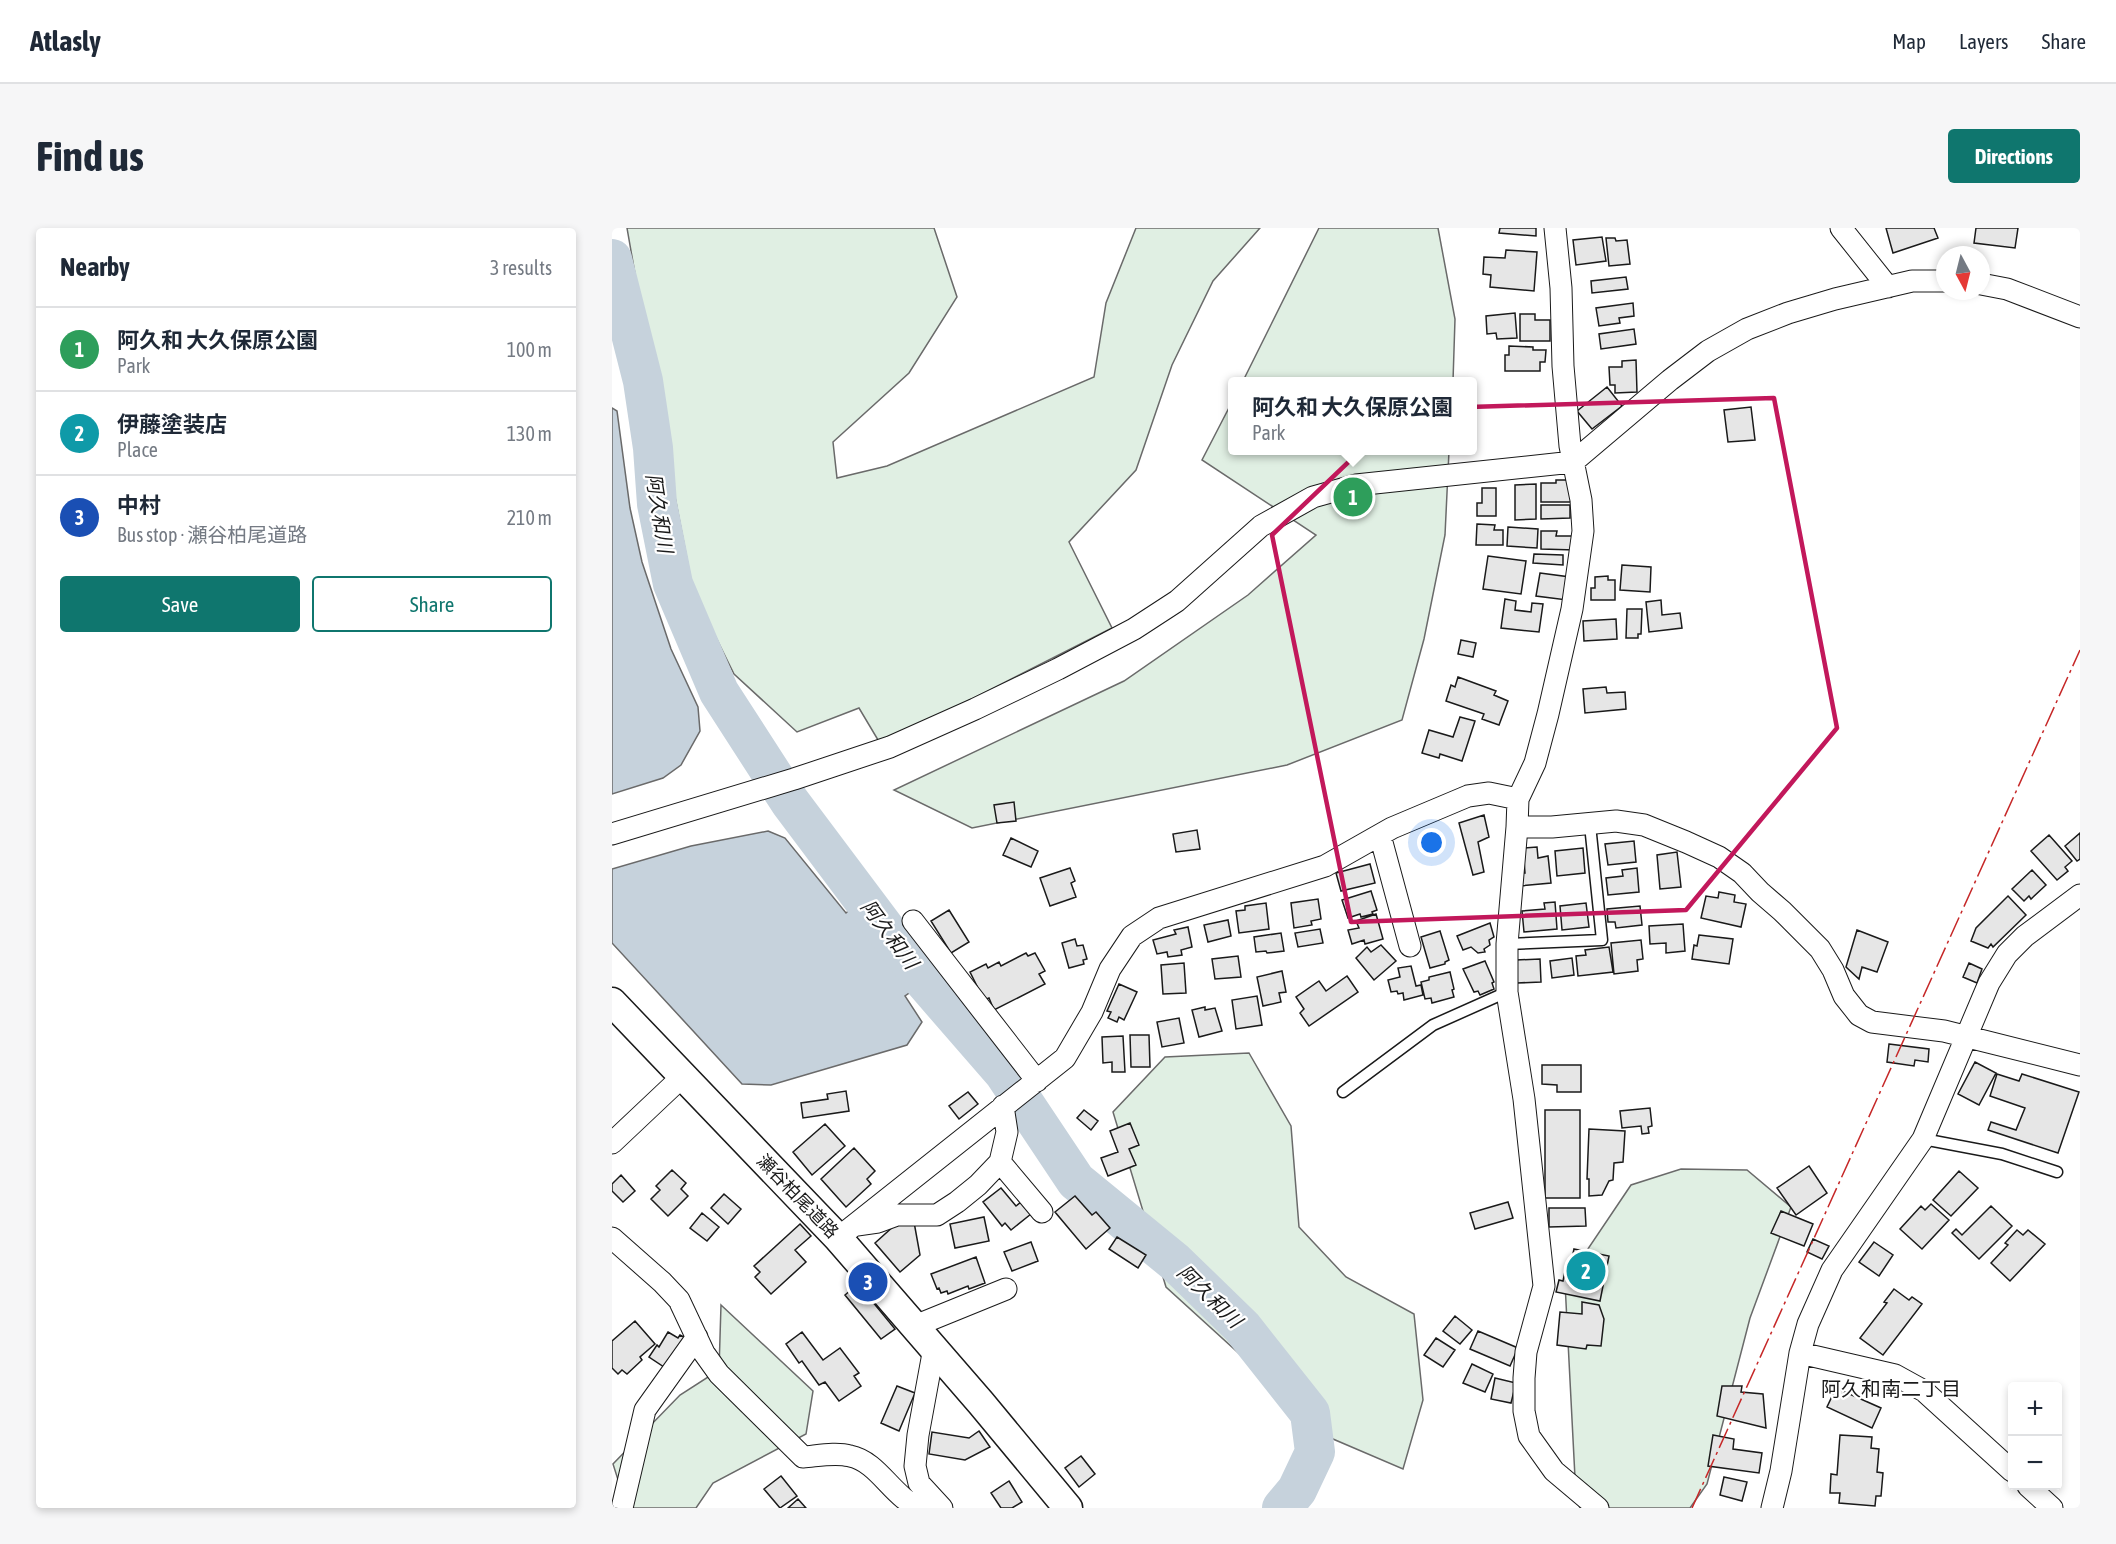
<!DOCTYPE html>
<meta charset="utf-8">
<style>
body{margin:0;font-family:"Asap Condensed","Noto Sans JP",sans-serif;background:#f6f6f7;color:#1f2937}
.controls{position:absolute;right:18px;bottom:18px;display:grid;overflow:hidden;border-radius:6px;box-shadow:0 3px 9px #0003}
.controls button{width:54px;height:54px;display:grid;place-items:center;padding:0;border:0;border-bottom:2px solid #e0e1e3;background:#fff;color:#1f2937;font:30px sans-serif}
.compass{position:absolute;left:1324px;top:18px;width:54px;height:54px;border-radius:50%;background:#fff;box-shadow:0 3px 9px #0003;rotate:173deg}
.you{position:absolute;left:820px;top:615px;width:21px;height:21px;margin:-15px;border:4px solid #fff;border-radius:50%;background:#1a73e8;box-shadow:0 0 0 9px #1a73e833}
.badge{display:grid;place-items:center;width:39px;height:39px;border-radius:50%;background:#0f766e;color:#fff;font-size:20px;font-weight:700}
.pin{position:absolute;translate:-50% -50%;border:3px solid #fff;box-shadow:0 2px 6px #0006}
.popup{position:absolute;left:616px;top:149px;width:249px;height:78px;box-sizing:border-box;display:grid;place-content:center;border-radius:6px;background:#fff;filter:drop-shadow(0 2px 4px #0005);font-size:20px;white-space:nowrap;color:#747a83}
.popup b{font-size:22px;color:#1f2937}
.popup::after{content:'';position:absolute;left:50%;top:100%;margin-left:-12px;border:12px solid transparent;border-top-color:#fff}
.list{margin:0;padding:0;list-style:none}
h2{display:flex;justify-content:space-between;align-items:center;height:78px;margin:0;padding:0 24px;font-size:26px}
h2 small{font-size:20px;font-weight:400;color:#747a83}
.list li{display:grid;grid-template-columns:39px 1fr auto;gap:18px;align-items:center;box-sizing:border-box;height:84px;padding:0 24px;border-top:2px solid #e0e1e3}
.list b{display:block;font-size:22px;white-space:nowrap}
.list p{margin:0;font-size:20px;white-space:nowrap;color:#747a83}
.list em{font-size:20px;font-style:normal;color:#747a83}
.actions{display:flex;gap:12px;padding:18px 24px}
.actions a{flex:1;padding:14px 0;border:2px solid #0f766e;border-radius:6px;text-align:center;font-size:21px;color:#0f766e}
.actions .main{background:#0f766e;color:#fff}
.map{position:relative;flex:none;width:1468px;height:1280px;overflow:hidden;border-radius:6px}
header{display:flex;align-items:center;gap:36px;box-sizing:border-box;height:84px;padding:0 30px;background:#fff;border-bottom:2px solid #e0e1e3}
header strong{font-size:28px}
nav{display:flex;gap:33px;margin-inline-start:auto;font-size:21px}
.intro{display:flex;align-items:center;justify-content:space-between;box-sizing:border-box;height:144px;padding:0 36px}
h1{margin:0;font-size:42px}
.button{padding:15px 27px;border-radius:6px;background:#0f766e;color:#fff;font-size:21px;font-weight:700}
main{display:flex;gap:36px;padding:0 36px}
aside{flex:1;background:#fff;border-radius:6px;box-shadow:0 3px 9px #0003}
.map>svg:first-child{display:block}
.green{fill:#e0efe3;stroke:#6a6a6a;stroke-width:1.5}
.water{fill:#c6d2dc;stroke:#6a6a6a;stroke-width:1.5}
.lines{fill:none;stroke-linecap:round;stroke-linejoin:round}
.river{stroke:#c6d2dc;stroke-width:40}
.building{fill:#e6e6e6;stroke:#1a1a1a;stroke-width:1.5}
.service-casing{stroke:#1a1a1a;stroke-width:13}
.minor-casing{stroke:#1a1a1a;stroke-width:23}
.secondary-casing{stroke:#1a1a1a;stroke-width:31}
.service{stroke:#fff;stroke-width:10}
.minor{stroke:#fff;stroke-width:21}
.secondary{stroke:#fff;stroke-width:28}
.power{stroke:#c62828;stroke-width:1.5;stroke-dasharray:21 4.5 3 4.5;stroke-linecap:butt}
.marked{fill:none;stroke:#c2185b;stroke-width:4.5;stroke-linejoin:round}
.labels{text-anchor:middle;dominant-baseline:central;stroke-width:4.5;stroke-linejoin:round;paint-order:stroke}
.street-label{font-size:18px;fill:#1a1a1a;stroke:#fff}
.water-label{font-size:20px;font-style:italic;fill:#1a1a1a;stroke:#fff}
.neighbourhood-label{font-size:20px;fill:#1a1a1a;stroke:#fff}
</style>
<header>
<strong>Atlasly</strong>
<nav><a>Map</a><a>Layers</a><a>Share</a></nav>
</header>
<div class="intro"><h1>Find us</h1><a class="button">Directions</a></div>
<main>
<aside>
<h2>Nearby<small>3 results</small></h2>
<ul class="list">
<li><span class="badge" style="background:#2e9e5b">1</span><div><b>阿久和 大久保原公園</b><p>Park</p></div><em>100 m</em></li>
<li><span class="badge" style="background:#0f9aa8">2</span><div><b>伊藤塗装店</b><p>Place</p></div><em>130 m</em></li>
<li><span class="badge" style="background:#1a4fb4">3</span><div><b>中村</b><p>Bus stop · 瀬谷柏尾道路</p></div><em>210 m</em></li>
</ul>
<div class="actions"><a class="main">Save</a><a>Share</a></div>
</aside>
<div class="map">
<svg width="1468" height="1280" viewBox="0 0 1468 1280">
<rect width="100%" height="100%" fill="#fff"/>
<path class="green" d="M15,0H322L345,69L297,145L221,214L225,250L275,238L482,149L494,75L524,0H648L601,53L560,137L524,242L457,314L500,400L269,517L247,480L185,504L122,446L81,363L51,206Z
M707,0H826L843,91L841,153H631Z
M621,172V222L837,223L833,307L812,411L790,492L675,537L360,600L282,562L512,453L636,367L704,307L590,232Z
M637,825L679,898L687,999L734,1049L802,1086L811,1172L791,1241L721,1211L554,1059L501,884L553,829Z
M1069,941L1135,942L1179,979L1138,1090L1095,1256L1078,1280H968L964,1269L953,1055L1019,957Z
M109,1077L201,1163L194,1206L101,1255L84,1280H15L1,1236L68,1167L107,1142Z"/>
<path class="water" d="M0,180L5,183L18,280L30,334L59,421L86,479L88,503L69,537L51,550L0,566Z
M156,603L173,610L234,685L250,671L313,754L293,768L310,794L295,817L159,857L130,856L0,715V641L79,618Z"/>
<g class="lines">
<path class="river" d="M0,31L31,153L41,220L45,276L61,356L107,464L178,574L313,754L392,845L464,953L563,1034L630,1099L698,1185L703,1224L685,1262L670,1280"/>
</g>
<path class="building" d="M888,0H924V8L887,5Z
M1274,0H1322L1326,10L1281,25Z
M1364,0H1406L1403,20L1362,15Z
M990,9L994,33L964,37L961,12Z
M994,10H1003L1004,13L1015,12L1018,36L997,38Z
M894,22L925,24L922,63L878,59L879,47L871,46L872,29L893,30Z
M1014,49L1016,61L980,65L979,53Z
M1021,75L1022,88L1007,90L1008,95L987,98L984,80Z
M903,85L905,110L885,111L884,105L875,106L874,88Z
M908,86H923V92H938V113H908Z
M1022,101L1024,116L989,121L987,106Z
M897,118L921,119V122H934L933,134H928V143H893V127H897Z
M1024,132L1025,164L1003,165V157H998L997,139H1010V133Z
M995,159L1010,178L980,201L965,183Z
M1139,179L1143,212L1116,214L1112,182Z
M944,252H956L959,274H929V255H944Z
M924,256V291L903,292V257Z
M870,260H884V288H865V275H870Z
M929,277H958V290L929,291Z
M865,296L883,297L882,302H891V317H864Z
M896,299L926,301L925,320L895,318Z
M929,303H945L944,308H963V322L929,321Z
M922,326L951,327V337L921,335Z
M876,328L914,333L909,366L871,361Z
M1010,337L1039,339L1038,364L1008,362Z
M928,345L958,349L955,372L924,368Z
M996,348V352H1003V372H979V360H983V349Z
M893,371L904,373L903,382L919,384L920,375L931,376L927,404L889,400Z
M1049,372L1050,387L1068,385L1070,400L1037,404L1034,374Z
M1015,381H1030L1029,406H1026V410H1014Z
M1004,391L1005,411L972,413L971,393Z
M849,412L864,415L861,429L846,426Z
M846,449L884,463L882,467L896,473L887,497L870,491L872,486L834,473L839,457L843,459Z
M994,459L995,465L1013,464L1014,481L973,485L971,461Z
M848,489L863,493L850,533L828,526L827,530L810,525L817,502L841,509Z
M402,574L404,593L385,595L382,577Z
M872,587L877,609L866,614L872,644L861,647L847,595Z
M585,602L588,621L564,624L561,606Z
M1468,605V631L1465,633L1453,618Z
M1437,607L1460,633L1453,639L1456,643L1445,652L1419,623Z
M399,610L426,623L419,639L391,627Z
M1022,613L1024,634L996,637L993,616Z
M925,619L926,630L936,628L939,655L908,658L907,645H913L911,620Z
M971,620L973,645L945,648L943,623Z
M1065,624L1069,659L1048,661L1045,627Z
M758,636L763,655L729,663L724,645Z
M458,640L463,653L459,655L464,669L438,678L428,650Z
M1025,640L1027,664L996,667L994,650L1011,648L1010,642Z
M1420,642L1434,657L1419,671L1417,668L1412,673L1400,661Z
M759,663L765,682L760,684L761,686L749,689L748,686L736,690L730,672Z
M1107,664L1123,667L1122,674L1134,676L1129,699L1089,690L1094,668L1106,670Z
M1396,668L1414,687L1381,719L1379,716L1376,720L1359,713L1364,700Z
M706,671L709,691L699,693L700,697L682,700L679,675Z
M943,674L945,701L912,704L910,683L933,681L932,675Z
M654,675L657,701L627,705L624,683L633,682V678Z
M974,675L977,699L950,702L948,678Z
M1028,678L1030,697L1004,700L1003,694H996L995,681Z
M337,682L357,714L339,725L319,693Z
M764,686L771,711L753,716L752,712L740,716L736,702L747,700L744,693Z
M616,692L619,708L596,714L592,697Z
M878,695L882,709L877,712L878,717L872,721L873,724L866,725L859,719L851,722L845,708Z
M1071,696L1073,723L1054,725V715L1038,716L1037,698Z
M576,699L580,719L569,722L570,727L556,729L555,724L545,726L541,712L564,706L562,702Z
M708,701L711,715L686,719L683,705Z
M1245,702L1276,714L1265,744L1250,739L1247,751L1234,739Z
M828,703L837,732L833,734V736L818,740L809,709Z
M669,705L672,723L655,725L654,723L644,724L642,709Z
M1087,707L1121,711L1117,736L1080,731L1082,717L1085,718Z
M463,711L465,718L471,717L475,731L471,732L472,736L457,740L450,715Z
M1029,712L1031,731L1025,732L1026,743L1002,746L999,715Z
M769,717L784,733L762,752L744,730L755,719L759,724Z
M997,719L1001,744L966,748L964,728L974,727L973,722Z
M414,725L416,728L423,725L433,743L427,746L433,756L382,782L377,770L372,772L358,744L374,736L376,740L387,734L389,738Z
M626,728L629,749L603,751L600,731Z
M960,730L962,747L940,750L938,733Z
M928,731L929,754L905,755L904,732Z
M873,733L882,754L880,755L882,761L868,767L866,763L862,764L851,741Z
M572,735L574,765L551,766L549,737Z
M1357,735L1370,741L1365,755L1351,749Z
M799,738L804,758L809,757L811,767L792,772L791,765L786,766L785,763L779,764L776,752L788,749L786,740Z
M670,743L674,764L667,765L669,774L651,778L645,749Z
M838,744L842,761L840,762L842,769L820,775L819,770L813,771L809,754L817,752V749Z
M735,748L746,764L697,798L688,785L692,781L684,769L707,753L714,763Z
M507,756L525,764L512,792L507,789L505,794L496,790L499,784L495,783Z
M645,768L650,797L624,801L620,772Z
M593,779V782L603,780L610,803L587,809L580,782Z
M567,790L572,815L550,819L545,794Z
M518,807H537L538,839H519Z
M511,808L513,844H500V834L491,835L490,809Z
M1277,816L1317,821L1316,834L1303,832L1302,838L1275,834Z
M1363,834L1384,845L1367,877L1346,866Z
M930,837H969V864H945V857L930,856Z
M1385,846L1407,853L1410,846L1467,864L1446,925L1376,902L1379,894L1404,902L1413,880L1378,868Z
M234,863L237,883L191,890L189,875L216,871L215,866Z
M356,864L366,876L347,891L337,878Z
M1038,880L1040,898L1036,899L1037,905L1030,906L1029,898L1010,900L1008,883Z
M472,882L486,893L479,902L465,890Z
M933,882H968V970H933Z
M518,895L527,917L517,921L524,937L496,948L489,930L506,924L498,903Z
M213,896L233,918L200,947L181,924Z
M977,901L1013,903L1011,934L1002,935L1001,952L997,953L990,967L977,968V951H975Z
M242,920L263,943L255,951L259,956L234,979L209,951Z
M1197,938L1215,965L1184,987L1165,960Z
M60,942L74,955L69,961L76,968L56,988L39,971L48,962L44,958Z
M1347,943L1366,960L1339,988L1321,972Z
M9,947L23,963L11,974L0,963V956Z
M389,960L404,978L409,974L419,986L399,1002L393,995L390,998L371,974Z
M112,966L129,981L116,996L99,980Z
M463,968L480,987L484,984L498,1000L474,1021L443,984Z
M896,974L901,990L863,1001L858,985Z
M1319,976L1337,992L1310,1021L1288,1001L1309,978L1313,982Z
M1379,978L1400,998L1367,1031L1340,1005L1344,1001L1350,1007Z
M937,980H973L974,998L937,999Z
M1169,983L1201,996L1192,1018L1159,1005Z
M90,985L107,999L95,1013L78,1000Z
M372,989L377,1013L343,1020L338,996Z
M302,994L308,1027L288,1044L263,1015L283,997Z
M188,996L199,1008L183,1022L194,1034L159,1066L143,1049L148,1044L142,1038Z
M1405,1002L1411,1007L1416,1002L1433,1016L1398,1053L1379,1035L1396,1017L1393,1015Z
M505,1009L534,1027L526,1040L497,1021Z
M1201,1011L1217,1018L1210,1031L1195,1024Z
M419,1014L426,1033L400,1043L392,1024Z
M1262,1014L1281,1027L1267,1048L1247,1034Z
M962,1021L997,1028L988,1073L944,1064L947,1052L951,1053L955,1034L959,1035Z
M364,1029L373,1055L357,1061L356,1058L336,1066L335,1063L329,1065L327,1060L325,1061L319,1046Z
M246,1056L283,1101L269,1111L233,1067Z
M1282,1061L1297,1072L1300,1069L1310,1076L1271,1127L1248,1110L1275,1075L1272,1074Z
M970,1074L987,1077L992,1091L989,1118L975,1117L974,1121L945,1117L948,1084L970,1086Z
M843,1088L860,1102L848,1116L831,1103Z
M23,1093L43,1116L28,1129L30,1132L15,1146L10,1142L6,1146L0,1140V1113Z
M866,1103L906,1120L898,1138L858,1121Z
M56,1104L66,1110L68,1107L74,1110L55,1141L37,1129L45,1117L47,1119Z
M190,1104L211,1132L228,1120L247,1145L242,1148L249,1158L227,1173L213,1154L207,1157L190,1133L187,1135L174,1116Z
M824,1110L843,1122L831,1139L812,1127Z
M860,1136L881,1146L873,1164L851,1155Z
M883,1150L904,1155L899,1175L879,1171Z
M285,1158L303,1165L287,1203L269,1195Z
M1110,1158H1130L1129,1164L1151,1166L1154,1200L1105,1188Z
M1224,1160L1269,1180L1260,1200L1215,1179Z
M367,1203L378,1219L353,1232L317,1226L320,1204L357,1210Z
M1101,1207L1122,1211L1121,1221L1150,1225L1147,1245L1096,1238Z
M1228,1207L1260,1209L1259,1220L1267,1221L1265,1244L1271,1245L1269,1268H1264L1263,1278L1227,1275L1228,1265H1218L1219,1246L1225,1247Z
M469,1228L483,1246L467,1259L453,1240Z
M169,1248L185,1268L168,1280L152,1261Z
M1112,1249L1135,1254L1130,1273L1108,1267Z
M397,1253L410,1274L400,1280H389L379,1265Z
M186,1271L194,1280H176Z"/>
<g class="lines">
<g class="service-casing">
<path id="service" d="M895,716L990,712L978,597
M731,864L821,797L895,764
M1311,911L1390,926L1445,944"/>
</g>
<g class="minor-casing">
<path id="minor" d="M943,0L949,60L951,138L958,218L969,272L971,303L960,381L936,486L923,535L906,571L905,599L895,716V764L912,871L932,1058L914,1124L912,1150V1183L917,1208L942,1243L986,1280
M1229,0L1276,59
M1369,56L1395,61L1468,89
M905,599H940L1004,593L1032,597L1074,614L1107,629L1130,645L1148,664L1170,683L1208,721L1221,742L1232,768L1247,787L1260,794L1332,803L1468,837
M0,606L182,551L278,519L363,481L446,441L522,401L565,373L649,298L701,269L744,257L961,234L1058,152L1096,123L1135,101L1176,85L1223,71L1300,53H1333
M768,607L798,718
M301,693L425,853
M0,915L71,848
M388,934L430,984
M245,997L266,994L285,987H325L345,974L366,957L388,934L395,904L391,878
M0,1010L50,1054L67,1072L92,1125L107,1146L191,1229C205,1228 224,1224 238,1228C268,1234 281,1272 310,1280
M226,1010L453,830L480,784L498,741L520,708L547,690L713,638L780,600L856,568L877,565L906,571
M303,1098L394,1061
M322,1120L306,1207L303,1238L307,1255L330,1280
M1188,1125L1283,1147L1312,1163L1400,1243
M1416,1258L1440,1280
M10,1280L33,1182L85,1109
M1160,1280L1169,1243L1188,1125L1196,1096L1220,1042L1311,911L1377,755L1395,726L1413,708L1468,667"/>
</g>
<g class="secondary-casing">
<path id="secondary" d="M0,774L226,1010L369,1175L456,1280"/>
</g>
<use href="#service" class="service"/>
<use href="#minor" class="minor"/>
<use href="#secondary" class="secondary"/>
<path class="power" d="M1080,1280L1468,422"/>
</g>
<path class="marked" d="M1162,170L1225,500L1074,682L739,694L660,307L792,181Z"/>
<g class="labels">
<g class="street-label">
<text transform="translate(186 968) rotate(46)">瀬谷柏尾道路</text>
</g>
<g class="water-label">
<text transform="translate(48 285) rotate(81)">阿久和川</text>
<text transform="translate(278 706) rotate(53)">阿久和川</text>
<text transform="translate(598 1068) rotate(44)">阿久和川</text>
</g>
<g class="neighbourhood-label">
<text x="1279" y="1160">阿久和南二丁目</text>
</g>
</g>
</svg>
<div class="controls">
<button>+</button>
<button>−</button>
</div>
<svg class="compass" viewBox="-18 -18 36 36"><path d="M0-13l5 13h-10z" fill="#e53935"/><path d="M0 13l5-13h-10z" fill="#747a83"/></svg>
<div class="you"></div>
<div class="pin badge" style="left:741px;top:269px;background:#2e9e5b">1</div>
<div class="popup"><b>阿久和 大久保原公園</b>Park</div>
<div class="pin badge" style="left:974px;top:1043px;background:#0f9aa8">2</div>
<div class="pin badge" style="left:256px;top:1054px;background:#1a4fb4">3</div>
</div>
</main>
